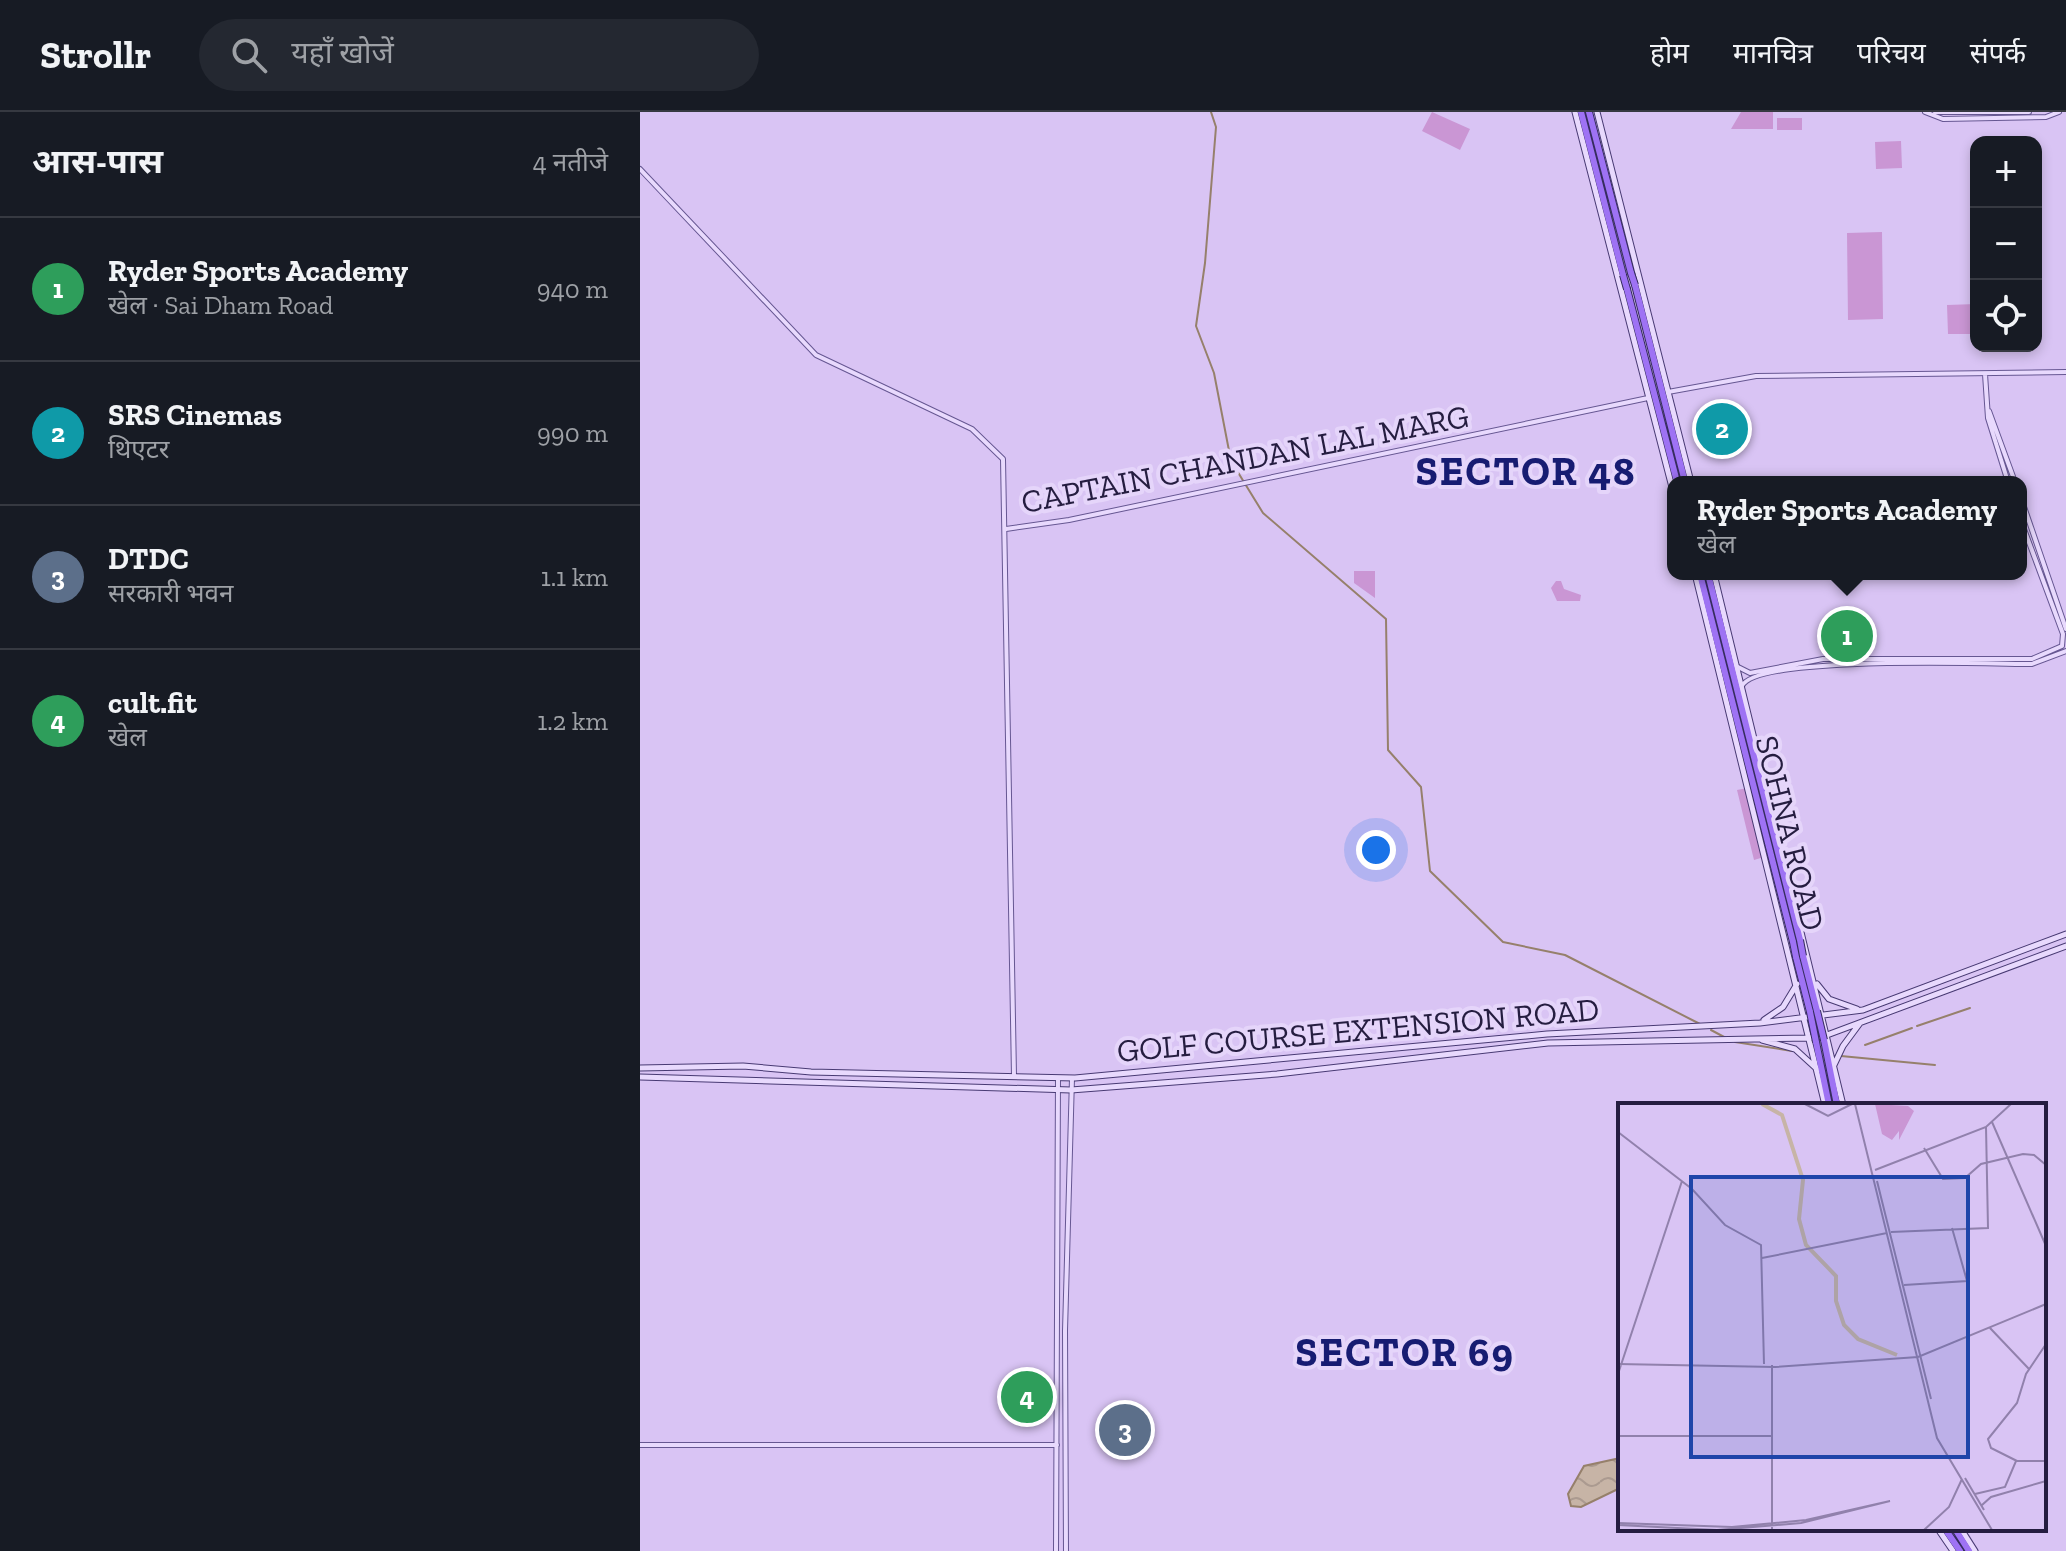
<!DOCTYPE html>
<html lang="hi">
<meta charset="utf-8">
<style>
body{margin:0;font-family:"Zilla Slab","Noto Sans Devanagari",serif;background:#242831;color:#f1f3f6}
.controls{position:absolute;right:24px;top:24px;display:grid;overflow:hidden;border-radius:16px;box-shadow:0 4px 12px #0003}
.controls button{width:72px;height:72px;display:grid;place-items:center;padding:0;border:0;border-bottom:2px solid #363941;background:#171b24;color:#f1f3f6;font:40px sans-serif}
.you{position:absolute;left:736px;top:738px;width:28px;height:28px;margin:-20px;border:6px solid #fff;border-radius:50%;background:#1a73e8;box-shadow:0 0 0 12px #1a73e833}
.badge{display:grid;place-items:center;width:52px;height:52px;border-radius:50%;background:#92a5d3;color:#fff;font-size:26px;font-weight:700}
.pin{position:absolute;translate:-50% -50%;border:4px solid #fff;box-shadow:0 2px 8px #0006}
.popup{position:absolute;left:1027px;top:364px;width:360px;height:104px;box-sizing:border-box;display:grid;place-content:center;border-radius:16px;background:#171b24;filter:drop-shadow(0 2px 6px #0005);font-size:26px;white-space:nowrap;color:#9ea1a6}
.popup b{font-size:30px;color:#f1f3f6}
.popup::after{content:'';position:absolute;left:50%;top:100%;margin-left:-16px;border:16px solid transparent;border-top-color:#171b24}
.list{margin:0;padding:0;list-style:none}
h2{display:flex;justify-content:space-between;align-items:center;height:104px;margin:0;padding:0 32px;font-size:34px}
h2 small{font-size:26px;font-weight:400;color:#9ea1a6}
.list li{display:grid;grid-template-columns:52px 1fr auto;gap:24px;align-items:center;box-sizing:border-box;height:144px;padding:0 32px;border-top:2px solid #363941}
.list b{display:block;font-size:30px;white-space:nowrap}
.list p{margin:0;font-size:26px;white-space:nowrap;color:#9ea1a6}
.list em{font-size:26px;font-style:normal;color:#9ea1a6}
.icon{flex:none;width:44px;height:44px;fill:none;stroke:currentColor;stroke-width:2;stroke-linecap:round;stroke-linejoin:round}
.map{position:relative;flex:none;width:1426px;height:1439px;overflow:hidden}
header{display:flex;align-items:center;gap:48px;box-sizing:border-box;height:112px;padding:0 40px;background:#171b24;border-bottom:2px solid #363941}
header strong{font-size:38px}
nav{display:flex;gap:44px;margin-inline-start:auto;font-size:28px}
.search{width:560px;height:72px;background:#242831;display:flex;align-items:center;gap:20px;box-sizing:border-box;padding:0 28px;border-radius:44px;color:#9ea1a6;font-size:30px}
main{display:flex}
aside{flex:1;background:#171b24}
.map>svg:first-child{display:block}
.park{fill:#ca96d4}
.water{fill:url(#water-waves);stroke:#96806b;stroke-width:2}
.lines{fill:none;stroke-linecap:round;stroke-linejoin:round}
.stream{stroke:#96806b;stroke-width:2}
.tertiary-casing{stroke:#665792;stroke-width:6}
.secondary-casing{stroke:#483a73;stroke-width:7}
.trunk-casing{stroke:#362c5f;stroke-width:8}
.tertiary{stroke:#e8d9fd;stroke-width:4}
.secondary{stroke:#e8d9fd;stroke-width:5}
.trunk{stroke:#9e72f4;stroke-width:6}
.trunk-bridge-casing{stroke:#362c5f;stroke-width:8;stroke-linecap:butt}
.trunk-bridge{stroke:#9e72f4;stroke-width:6}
.labels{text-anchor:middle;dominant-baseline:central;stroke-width:8;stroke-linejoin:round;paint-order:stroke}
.street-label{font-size:32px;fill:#251d40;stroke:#e5d5fa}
.district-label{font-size:40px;font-weight:bold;letter-spacing:2px;fill:#171c72;stroke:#e5d5fa}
.inset-river{fill:none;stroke:#c7b4a6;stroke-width:4}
.inset-road{fill:none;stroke:#9181ac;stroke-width:2}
.view{fill:#1f45a9;fill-opacity:0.15;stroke:#1f45a9;stroke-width:4}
.inset-edge{fill:none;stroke:#251d40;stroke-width:4}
</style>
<header>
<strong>Strollr</strong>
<div class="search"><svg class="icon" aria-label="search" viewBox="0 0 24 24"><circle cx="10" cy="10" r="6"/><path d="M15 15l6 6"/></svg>यहाँ खोजें</div>
<nav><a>होम</a><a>मानचित्र</a><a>परिचय</a><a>संपर्क</a></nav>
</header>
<main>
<aside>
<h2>आस-पास<small>4 नतीजे</small></h2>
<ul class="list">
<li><span class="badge" style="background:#2e9e5b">1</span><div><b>Ryder Sports Academy</b><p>खेल · Sai Dham Road</p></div><em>940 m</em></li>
<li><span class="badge" style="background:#0f9aa8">2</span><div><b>SRS Cinemas</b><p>थिएटर</p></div><em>990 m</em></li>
<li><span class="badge" style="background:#5c6f8a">3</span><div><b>DTDC</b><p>सरकारी भवन</p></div><em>1.1 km</em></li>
<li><span class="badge" style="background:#2e9e5b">4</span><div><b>cult.fit</b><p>खेल</p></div><em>1.2 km</em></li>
</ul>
</aside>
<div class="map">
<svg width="1426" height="1439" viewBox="0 0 1426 1439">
<defs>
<pattern id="water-waves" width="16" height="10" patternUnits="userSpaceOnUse" patternTransform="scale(2)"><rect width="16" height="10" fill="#c7b4a6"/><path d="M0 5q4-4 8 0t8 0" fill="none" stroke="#ab9a90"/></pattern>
</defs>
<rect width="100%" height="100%" fill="#d9c4f4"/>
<path class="park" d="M792,0L830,17L820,38L782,19Z
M1101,0H1133V17H1091Z
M1137,6H1162V18H1137Z
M1261,29L1262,56L1236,57L1235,30Z
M1242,120L1243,207L1208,208L1207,121Z
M1336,192V222H1308L1307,193Z
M714,459H735V486L714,471Z
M916,469H921L924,477L941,483L940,489H917L911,476Z
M1107,676L1124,745L1114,748L1097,678Z"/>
<path class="water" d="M980,1346V1376L941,1395L931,1394L928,1382L944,1354Z"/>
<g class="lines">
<path class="stream" d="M571,0L576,15L565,151L556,214L574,261L591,349L623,401L746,507L748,638L781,675L790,759L863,830L925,843L1060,912
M1277,914L1330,896
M1071,918L1086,926
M1095,930L1152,939
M1225,933L1272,916
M1201,944L1295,953"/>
<g class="tertiary-casing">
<path id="tertiary" d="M1285,0L1303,7L1406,5L1419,0
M1295,0H1389
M0,57L176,243L332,317L363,347L374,964
M1345,262L1348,306L1368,370
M1028,280L1116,264L1426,260
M1349,299L1375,370
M1381,386L1426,517
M366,417L429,408L1008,286
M1098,555L1110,561L1183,547H1392L1422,534L1423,522L1381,409
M1102,574C1117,543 1351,552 1392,552L1426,539
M0,1333H417
M416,1439L418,966
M426,1439L425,1219L432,966"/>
</g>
<g class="secondary-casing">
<path id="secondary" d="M935,0L1033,379
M957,0L1051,370
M1055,462L1185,993
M1074,462L1203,993
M1177,872L1189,887L1217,897
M1124,908L1143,895L1157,872
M1122,928L1155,937L1178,958
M1194,953L1203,934L1220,911
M0,956L103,954L171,960L435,966L907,922L1120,911L1223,898L1426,822
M0,965L431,978L637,962L908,931L1169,926L1187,923L1426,834
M1298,1417L1313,1439
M1321,1417L1335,1439"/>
</g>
<g class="trunk-casing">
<path id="trunk" d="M941,0L983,163
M949,0L991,161
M995,173L1045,370
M987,177L1037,370
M1060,462L1153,830
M1068,462L1160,828
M1163,844L1177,899
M1156,845L1170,900
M1184,928L1197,993
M1176,930L1189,993
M1305,1417L1320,1439
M1315,1417L1329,1439"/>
</g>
<use href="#tertiary" class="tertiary"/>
<use href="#secondary" class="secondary"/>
<use href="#trunk" class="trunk"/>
<g class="trunk-bridge-casing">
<path id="trunk-bridge" d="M991,161L995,173
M983,163L987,177
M1160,828L1163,844
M1153,830L1156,845
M1177,899L1184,928
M1170,900L1176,930"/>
</g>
<use href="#trunk-bridge" class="trunk-bridge"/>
</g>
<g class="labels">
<g class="street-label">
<text transform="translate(605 347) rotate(-11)">CAPTAIN CHANDAN LAL MARG</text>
<text transform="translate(1150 721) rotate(76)">SOHNA ROAD</text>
<text transform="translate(718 918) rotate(-5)">GOLF COURSE EXTENSION ROAD</text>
</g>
<g class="district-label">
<text x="886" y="359">SECTOR 48</text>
<text x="765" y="1240">SECTOR 69</text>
</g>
</g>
<g transform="translate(978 991)">
<rect width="428" height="428" fill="#d9c4f4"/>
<path d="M257,1L290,3L296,8L281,37V28L274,37L264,31Z" fill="#ca96d4"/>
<path class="inset-river" d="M144,1L164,12L185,77L181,116L188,142L218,173V198L226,222L240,236L279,252"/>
<path class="inset-road" d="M187,1L210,13L234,1M237,1L319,335L374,427M374,19L428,143M0,29L74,86L107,122L143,142L146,261M306,45L325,76L347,75L363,61L405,51L416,52L428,62M257,67L368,24L393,1M259,78L313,296M273,129L370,125L368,24M144,155L269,130M286,182L349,178L334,125M372,225L411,266M0,261L157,264L300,254L428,201M0,271L64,78M0,333H154M399,358L373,345L370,336L399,300L408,271L428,241M347,375L366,407M357,391L387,384L398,358H428M364,402L373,394L428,378M0,420L114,424L188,417L272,398L183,420L99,427L0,422M154,427V262M306,427L331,404L344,376"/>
<path class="view" d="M73,74H350V354H73Z"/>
<rect width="428" height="428" class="inset-edge"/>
</g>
</svg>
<div class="controls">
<button>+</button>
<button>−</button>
<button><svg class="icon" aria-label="locate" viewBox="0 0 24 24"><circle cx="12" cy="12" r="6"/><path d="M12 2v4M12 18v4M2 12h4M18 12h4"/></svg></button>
</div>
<div class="you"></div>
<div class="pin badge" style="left:1207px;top:524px;background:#2e9e5b">1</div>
<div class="popup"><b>Ryder Sports Academy</b>खेल</div>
<div class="pin badge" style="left:1082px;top:317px;background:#0f9aa8">2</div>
<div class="pin badge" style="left:485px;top:1318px;background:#5c6f8a">3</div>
<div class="pin badge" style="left:387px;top:1285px;background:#2e9e5b">4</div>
</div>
</main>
